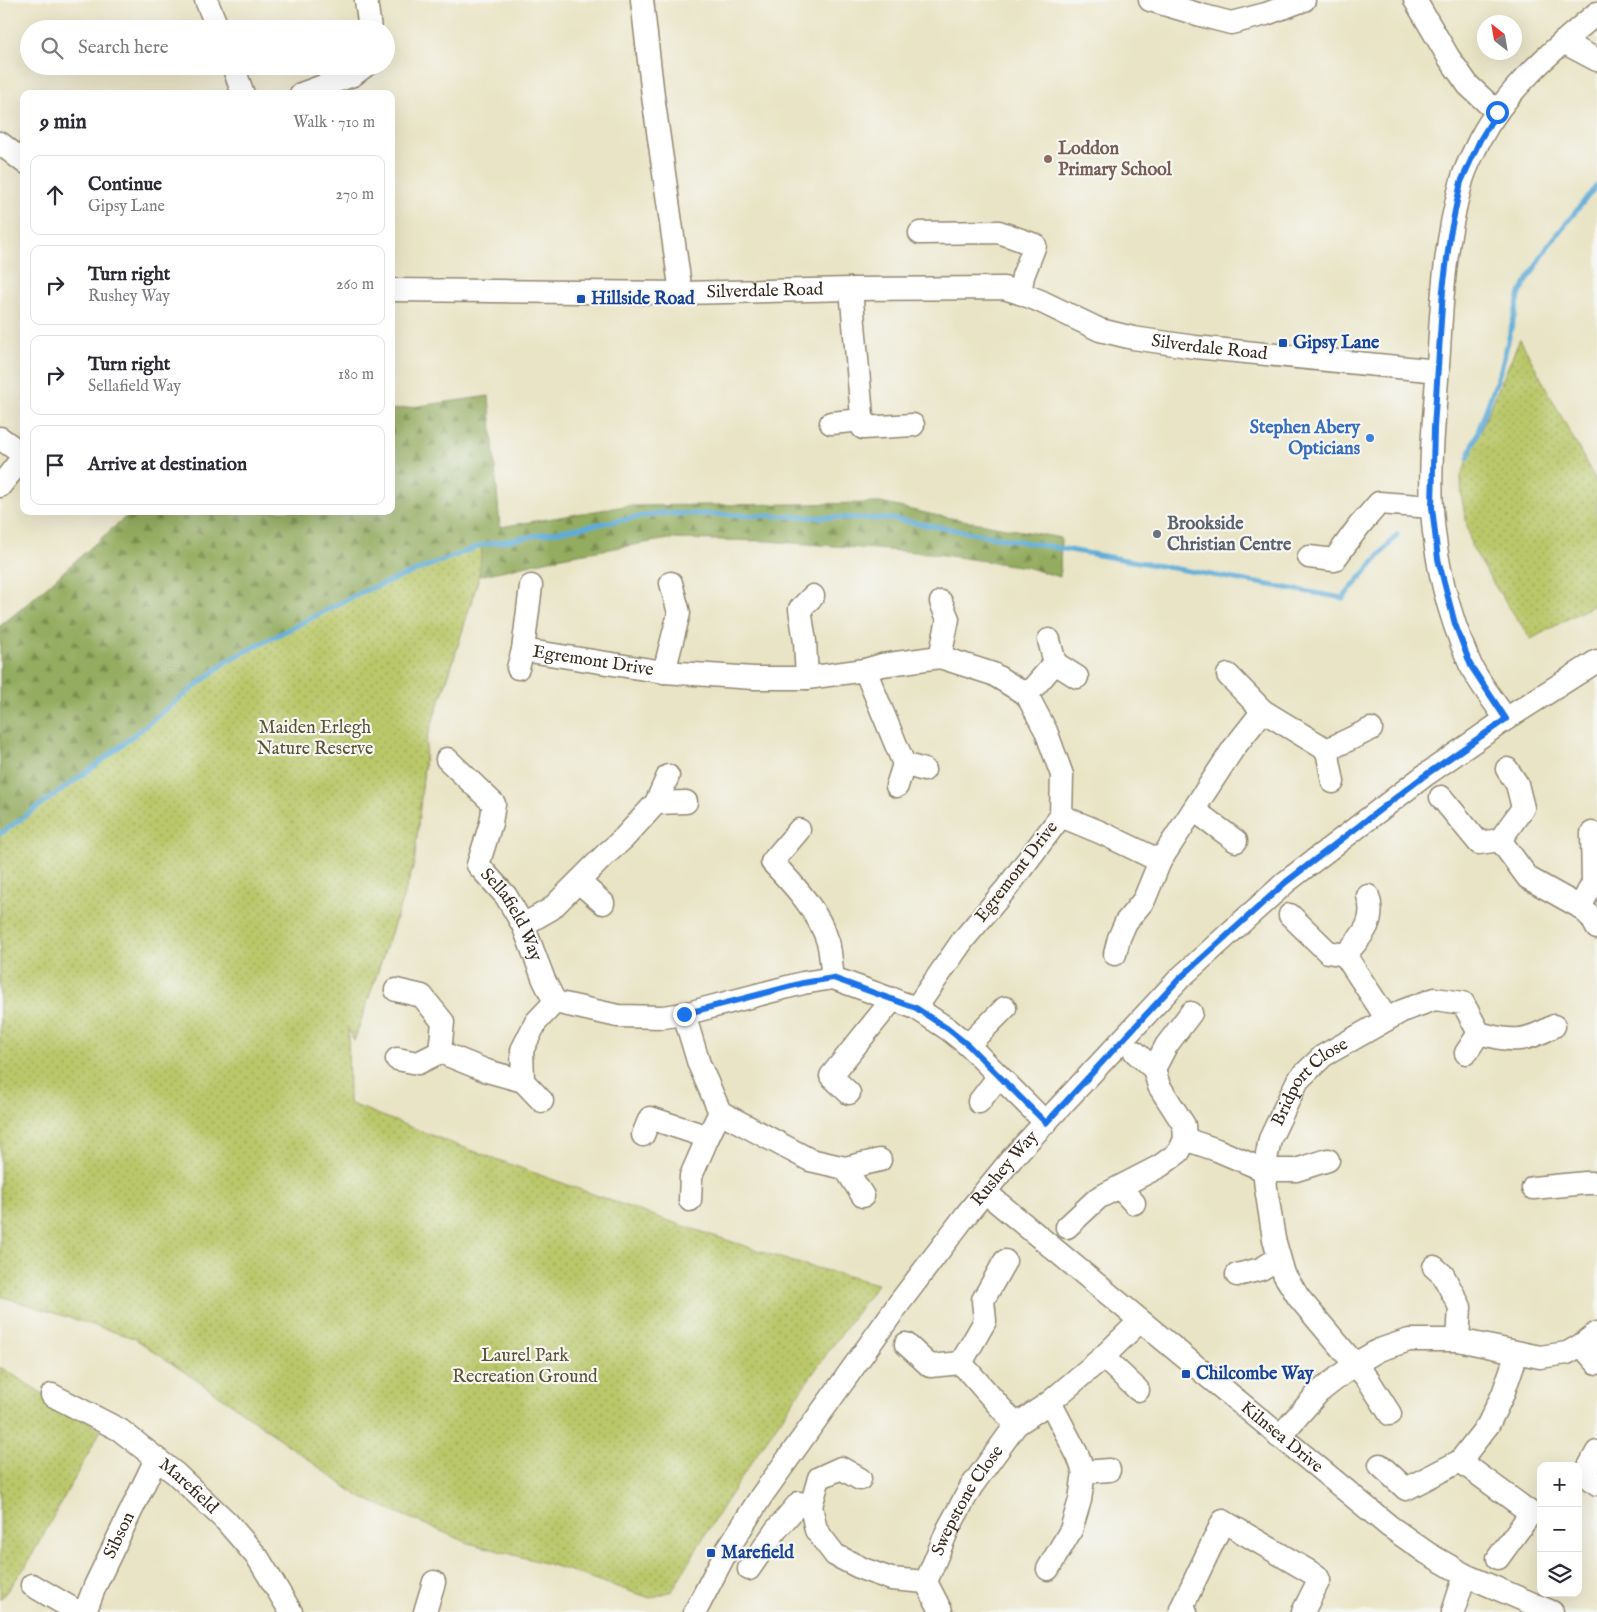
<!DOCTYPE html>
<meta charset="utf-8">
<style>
body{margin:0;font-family:"IM FELL English",serif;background:#f2f2f3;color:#2b2b33}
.controls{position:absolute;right:15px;bottom:15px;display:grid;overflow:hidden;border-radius:10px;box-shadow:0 5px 20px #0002}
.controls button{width:45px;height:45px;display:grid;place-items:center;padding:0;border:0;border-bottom:1px solid #e1e1e2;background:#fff;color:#2b2b33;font:25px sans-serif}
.compass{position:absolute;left:1477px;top:15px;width:45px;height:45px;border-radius:50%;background:#fff;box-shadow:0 5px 20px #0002;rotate:329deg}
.stop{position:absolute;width:15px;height:15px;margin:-11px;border:4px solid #1a73e8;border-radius:50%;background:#fff}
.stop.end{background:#1a73e8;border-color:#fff;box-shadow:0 1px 5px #0008}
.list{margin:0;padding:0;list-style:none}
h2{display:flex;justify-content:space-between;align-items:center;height:65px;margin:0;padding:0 20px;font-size:21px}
h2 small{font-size:16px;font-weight:400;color:#7c7c81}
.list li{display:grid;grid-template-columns:32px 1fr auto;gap:15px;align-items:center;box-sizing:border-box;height:80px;margin:0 10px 10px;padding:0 10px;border:1px solid #e1e1e2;border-radius:10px}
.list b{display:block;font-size:19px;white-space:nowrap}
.list p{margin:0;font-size:16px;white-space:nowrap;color:#7c7c81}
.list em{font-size:16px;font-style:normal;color:#7c7c81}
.icon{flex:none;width:28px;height:28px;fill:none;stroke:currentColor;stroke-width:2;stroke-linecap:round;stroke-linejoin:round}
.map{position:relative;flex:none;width:1597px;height:1612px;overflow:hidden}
.search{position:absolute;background:#fff;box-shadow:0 5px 20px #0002;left:20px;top:20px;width:375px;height:55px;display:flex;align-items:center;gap:12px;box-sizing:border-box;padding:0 18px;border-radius:28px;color:#7c7c81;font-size:19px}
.panel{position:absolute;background:#fff;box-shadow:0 5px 20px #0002;left:20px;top:90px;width:375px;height:425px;border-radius:10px}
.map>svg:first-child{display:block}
.forest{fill:url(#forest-firs);stroke:#676b3e}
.park{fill:url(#park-dots);stroke:#7a7944}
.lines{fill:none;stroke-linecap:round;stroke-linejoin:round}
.stream{stroke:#5eacd8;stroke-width:5}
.minor-casing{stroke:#928772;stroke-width:25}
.minor{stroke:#fff;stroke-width:22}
.route{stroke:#1a73e8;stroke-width:6}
.education-dot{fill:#8d6e63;stroke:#f6f6f2;stroke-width:2}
.transit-dot{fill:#1a4fb4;stroke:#f6f6f2;stroke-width:2}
.shop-dot{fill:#3f7fe0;stroke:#f6f6f2;stroke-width:2}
.worship-dot{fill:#6b7280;stroke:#f6f6f2;stroke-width:2}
.labels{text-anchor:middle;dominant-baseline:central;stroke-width:4.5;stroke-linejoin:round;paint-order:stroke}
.education-label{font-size:18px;font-weight:bold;fill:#785e54;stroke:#f6f6f2;text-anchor:start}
.street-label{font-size:18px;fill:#3b2a1e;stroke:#f6f6f2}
.transit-label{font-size:18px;font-weight:bold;fill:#164399;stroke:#f6f6f2;text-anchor:start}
.shop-label{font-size:18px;font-weight:bold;fill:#366cbe;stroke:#f6f6f2;text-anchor:end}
.worship-label{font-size:18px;font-weight:bold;fill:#5b616d;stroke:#f6f6f2;text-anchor:start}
.park-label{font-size:18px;fill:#5b5231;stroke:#f6f6f2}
</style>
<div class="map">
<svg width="1597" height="1612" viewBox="0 0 1597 1612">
<defs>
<pattern id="forest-firs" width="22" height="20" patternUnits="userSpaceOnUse" patternTransform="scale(1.25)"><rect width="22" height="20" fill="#93ac5f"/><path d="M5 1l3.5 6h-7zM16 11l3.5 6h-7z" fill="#798c4e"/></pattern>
<pattern id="park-dots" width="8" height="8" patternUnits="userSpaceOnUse" patternTransform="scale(1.25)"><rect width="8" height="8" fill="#bac86b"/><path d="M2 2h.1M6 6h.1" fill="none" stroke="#98a357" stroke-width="1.8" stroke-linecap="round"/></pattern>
</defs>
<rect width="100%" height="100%" fill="#f6f6f2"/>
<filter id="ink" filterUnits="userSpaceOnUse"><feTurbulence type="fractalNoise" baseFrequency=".02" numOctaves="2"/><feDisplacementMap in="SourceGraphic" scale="10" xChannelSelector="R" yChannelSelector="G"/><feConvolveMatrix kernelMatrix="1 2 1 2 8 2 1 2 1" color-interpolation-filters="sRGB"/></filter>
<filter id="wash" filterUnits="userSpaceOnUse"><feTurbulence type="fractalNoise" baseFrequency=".0096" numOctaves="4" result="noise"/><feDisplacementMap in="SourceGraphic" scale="20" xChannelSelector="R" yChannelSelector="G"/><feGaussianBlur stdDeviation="1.12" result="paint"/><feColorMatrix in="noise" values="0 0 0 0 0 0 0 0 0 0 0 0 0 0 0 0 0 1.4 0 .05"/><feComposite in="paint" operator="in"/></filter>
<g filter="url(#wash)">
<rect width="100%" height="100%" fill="#e9e4c5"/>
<path class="forest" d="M489,396L500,527L625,506L881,503L934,515L1061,538L1060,577L1025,567L929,553L766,541L669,539L567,556L479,576L451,668L427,737L414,865L354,1041L348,1027L0,1053V626L20,610L132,511H391V410Z"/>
<path class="park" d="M1520,339L1597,483V603L1531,639L1495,586L1471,545L1462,499L1461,476Z
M482,545L479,576L451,668L427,737L414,865L354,1041L348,1029L349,1103L454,1144L648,1214L790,1261L877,1284C805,1384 732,1484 672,1591L650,1598L552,1565L469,1543L360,1497L226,1400L134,1338L0,1296V834L95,766L227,661L362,592Z
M0,1367L101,1430L26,1566L0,1600Z"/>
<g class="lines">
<path class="stream" d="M1468,458L1501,369L1520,293L1548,246L1597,185
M0,834L95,766L227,661L362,592L482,545L661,513L893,519L1343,598L1397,535"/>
</g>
</g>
<g filter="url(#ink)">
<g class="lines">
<g class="minor-casing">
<g id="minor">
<path d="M206,0L218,29"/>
<path d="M366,0L370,29"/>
<path d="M642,0L653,96L681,293"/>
<path d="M1150,0L1204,16L1231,23L1266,14L1304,0"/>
<path d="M1415,0L1449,58L1468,85L1497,112"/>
<path d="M1563,42L1597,60"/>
<path d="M233,66L243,94"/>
<path d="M301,94L353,75L365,66"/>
<path d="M0,143L24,162"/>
<path d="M920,233L999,232L1035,245L1023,276L1020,293"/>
<path d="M851,289L863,428L913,425"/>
<path id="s1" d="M391,290L681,293L851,289L1004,288L1020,293L1040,301L1100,330L1133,338L1195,347L1438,371"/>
<path d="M831,423L863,420"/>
<path d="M0,438L24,455"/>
<path d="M0,486L24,456"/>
<path d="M1309,557L1334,560L1359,526L1379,503L1432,507"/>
<path id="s2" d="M523,650L664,672L754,678H807L865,670L882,665L940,657L993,674L1027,695L1046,731L1062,775L1061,816L1006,889L963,940L916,1008"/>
<path d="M940,657L948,619L941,602"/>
<path d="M1055,663L1077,677"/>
<path d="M518,668L523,650L531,586"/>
<path d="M865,670L904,764L897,786"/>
<path d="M664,672L679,613L671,583"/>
<path d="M807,678L805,642L800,609L813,596"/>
<path d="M1027,695L1055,663L1049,640"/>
<path d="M1263,711L1327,750L1371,729"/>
<path d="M1506,719C1494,701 1479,683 1470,664C1449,616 1435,561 1432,509C1429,456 1436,402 1439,350C1442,294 1446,238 1461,184C1464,170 1473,154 1479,141C1505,90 1554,49 1597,13"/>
<path d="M1327,750L1333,782"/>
<path id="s3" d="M447,759L494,804L491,823L478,865L506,896L523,925L544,980L555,1002L618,1016L663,1017L684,1014L803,983L833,978L916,1008L948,1029L968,1045L1046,1123"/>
<path d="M904,764L924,770"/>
<path d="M1507,769L1517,784L1523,808L1500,840L1528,878L1580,907L1591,917L1597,928"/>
<path d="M1441,797L1479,843L1500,840"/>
<path d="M656,803L668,776"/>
<path d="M1194,810L1236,841"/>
<path d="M1061,816L1102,833L1160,861L1233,749L1263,711L1228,675"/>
<path d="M799,830L772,862C794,885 819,912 828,942C831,953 831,966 833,978"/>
<path d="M579,882L603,903"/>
<path d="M1368,896C1377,922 1361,937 1345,955L1387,1019"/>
<path d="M1580,907L1593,883L1592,833"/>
<path d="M1290,915L1328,952L1345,955"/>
<path d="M523,925L551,909L605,855L623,839L656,803L686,802"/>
<path d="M1115,954L1119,938L1126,922L1144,900L1160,861"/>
<path d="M396,990L422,996L443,1022L440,1052L487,1071L523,1081L522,1050L536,1022L555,1002"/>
<path d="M684,1014L699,1064L720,1112L810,1160L845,1168L863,1196"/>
<path d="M968,1045L1005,1008"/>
<path d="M1466,1053L1479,1033"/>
<path d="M397,1059L418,1063L440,1052"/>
<path d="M1154,1069L1166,1046L1191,1013"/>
<path d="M523,1081L542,1101"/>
<path d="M849,1093L831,1076L893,999"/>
<path d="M979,1102L999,1076"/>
<path d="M643,1135L650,1118L708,1137L720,1112"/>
<path d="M1185,1139L1217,1150L1264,1170H1296L1328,1160"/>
<path d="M845,1168L880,1160"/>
<path d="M1120,1188L1134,1203"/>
<path d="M1533,1188L1586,1183H1597"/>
<path id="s4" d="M985,1192L1389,1526L1427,1553L1465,1575L1552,1612"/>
<path d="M690,1200L691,1176L708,1137"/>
<path d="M1067,1227L1098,1198L1160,1166L1179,1152L1185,1139L1184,1125L1159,1086L1154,1069L1135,1052"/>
<path d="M1005,1261L983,1300L985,1321L961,1363L1016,1425"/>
<path d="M1434,1267L1443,1275L1460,1307L1458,1340"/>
<path d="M1237,1275L1261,1269L1279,1258"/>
<path d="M906,1344L930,1366L961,1363"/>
<path d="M1581,1345L1597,1363"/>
<path d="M1103,1357L1138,1390"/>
<path id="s5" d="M52,1395L120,1430L176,1474L227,1522L258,1558L291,1612"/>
<path id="s6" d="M1390,1414L1369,1381L1299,1298L1284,1274L1274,1239L1266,1188L1264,1170L1270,1139L1298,1080L1323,1056L1402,1011L1435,999L1463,1003L1479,1033C1511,1042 1524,1043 1554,1026"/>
<path d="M1279,1437L1319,1392L1355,1364L1379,1350L1409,1340H1458L1540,1357L1567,1353L1581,1345L1597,1333"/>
<path d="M1597,1452L1585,1474L1597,1484"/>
<path d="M1460,1461L1531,1513L1498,1558"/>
<path d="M1380,1465L1406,1489L1460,1461L1488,1425L1503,1394L1517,1353"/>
<path d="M1084,1472L1109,1470"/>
<path id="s7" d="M860,1479L841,1468L819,1478L811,1506L816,1530L835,1555L863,1569L891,1579L926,1582L948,1529L971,1487L1016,1425L1050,1402L1103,1357L1140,1321"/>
<path d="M749,1569L776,1530L799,1503L811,1506"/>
<path d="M1048,1569L1071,1530L1080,1500L1084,1472L1078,1456L1050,1402"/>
<path d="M926,1582L941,1611"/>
<path d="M32,1585L78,1612"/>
<path id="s8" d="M85,1612L95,1586L156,1459"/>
<path d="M425,1612L434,1582"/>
<path id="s9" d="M695,1612L727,1550L762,1495L900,1302L966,1215L1014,1156L1179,979L1286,882L1424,776L1506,719L1597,661"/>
<path d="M1186,1612L1181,1609L1223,1521L1317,1576L1319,1580L1303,1612"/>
<path d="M1453,1612L1465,1575"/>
</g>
</g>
<use href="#minor" class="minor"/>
</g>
</g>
<g class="lines" filter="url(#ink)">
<path class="route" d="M684,1014L803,983L833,978L916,1008L948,1029L968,1045L1046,1123L1179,979L1286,882L1424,776L1506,719L1471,666L1455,624L1438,559L1432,507L1434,428L1443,290L1450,235L1461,182L1480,140L1497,112"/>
</g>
<circle class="education-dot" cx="1048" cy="159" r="5"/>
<g class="transit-dot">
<rect x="576" y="294" width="10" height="10" rx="2.5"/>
<rect x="1278" y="338" width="10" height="10" rx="2.5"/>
<rect x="1181" y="1369" width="10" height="10" rx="2.5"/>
<rect x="706" y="1548" width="10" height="10" rx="2.5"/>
</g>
<circle class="shop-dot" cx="1370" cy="438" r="5"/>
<circle class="worship-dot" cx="1157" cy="534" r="5"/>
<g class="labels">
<g class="education-label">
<text x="1058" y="149">Loddon<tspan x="1058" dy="21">Primary School</tspan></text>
</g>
<g class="street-label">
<text stroke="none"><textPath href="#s1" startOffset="374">Silverdale Road</textPath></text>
<text stroke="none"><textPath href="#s1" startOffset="829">Silverdale Road</textPath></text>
<text stroke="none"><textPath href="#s2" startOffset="71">Egremont Drive</textPath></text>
<text transform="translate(1017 872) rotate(-52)">Egremont Drive</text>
<text stroke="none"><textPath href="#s3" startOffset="189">Sellafield Way</textPath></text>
<text stroke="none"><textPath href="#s6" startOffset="385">Bridport Close</textPath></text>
<text stroke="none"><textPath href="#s9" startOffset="542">Rushey Way</textPath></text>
<text stroke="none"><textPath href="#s4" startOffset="385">Kilnsea Drive</textPath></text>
<text stroke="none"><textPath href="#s5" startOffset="165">Marefield</textPath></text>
<text stroke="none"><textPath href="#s7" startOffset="319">Swepstone Close</textPath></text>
<text stroke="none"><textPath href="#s8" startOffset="84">Sibson</textPath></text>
</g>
<g class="transit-label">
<text x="591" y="299">Hillside Road</text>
<text x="1293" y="343">Gipsy Lane</text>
<text x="1196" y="1374">Chilcombe Way</text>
<text x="721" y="1553">Marefield</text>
</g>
<g class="shop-label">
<text x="1360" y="428">Stephen Abery<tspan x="1360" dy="21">Opticians</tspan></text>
</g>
<g class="worship-label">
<text x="1167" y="524">Brookside<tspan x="1167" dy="21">Christian Centre</tspan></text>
</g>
<g class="park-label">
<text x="315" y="728">Maiden Erlegh<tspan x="315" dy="21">Nature Reserve</tspan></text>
<text x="525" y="1356">Laurel Park<tspan x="525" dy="21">Recreation Ground</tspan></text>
</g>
</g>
</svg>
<div class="controls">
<button>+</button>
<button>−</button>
<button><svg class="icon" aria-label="layers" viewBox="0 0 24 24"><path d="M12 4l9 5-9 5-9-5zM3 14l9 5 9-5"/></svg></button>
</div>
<svg class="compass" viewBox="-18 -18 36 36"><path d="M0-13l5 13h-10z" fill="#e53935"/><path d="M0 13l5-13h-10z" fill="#7c7c81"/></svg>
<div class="stop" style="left:1497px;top:112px"></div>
<div class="stop end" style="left:684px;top:1014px"></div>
<div class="search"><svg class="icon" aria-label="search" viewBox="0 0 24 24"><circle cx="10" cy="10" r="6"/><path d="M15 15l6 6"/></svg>Search here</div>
<section class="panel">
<h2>9 min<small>Walk · 710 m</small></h2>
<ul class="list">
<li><svg class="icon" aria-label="ahead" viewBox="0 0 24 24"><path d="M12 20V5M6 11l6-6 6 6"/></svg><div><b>Continue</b><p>Gipsy Lane</p></div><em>270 m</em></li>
<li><svg class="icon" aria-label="right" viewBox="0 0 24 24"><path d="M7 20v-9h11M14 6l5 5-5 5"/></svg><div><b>Turn right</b><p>Rushey Way</p></div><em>260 m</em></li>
<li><svg class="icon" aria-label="right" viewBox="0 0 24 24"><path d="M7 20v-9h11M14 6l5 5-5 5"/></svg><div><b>Turn right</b><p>Sellafield Way</p></div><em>180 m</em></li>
<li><svg class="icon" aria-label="arrive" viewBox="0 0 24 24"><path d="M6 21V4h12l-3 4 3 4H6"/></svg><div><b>Arrive at destination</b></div></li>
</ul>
</section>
</div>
